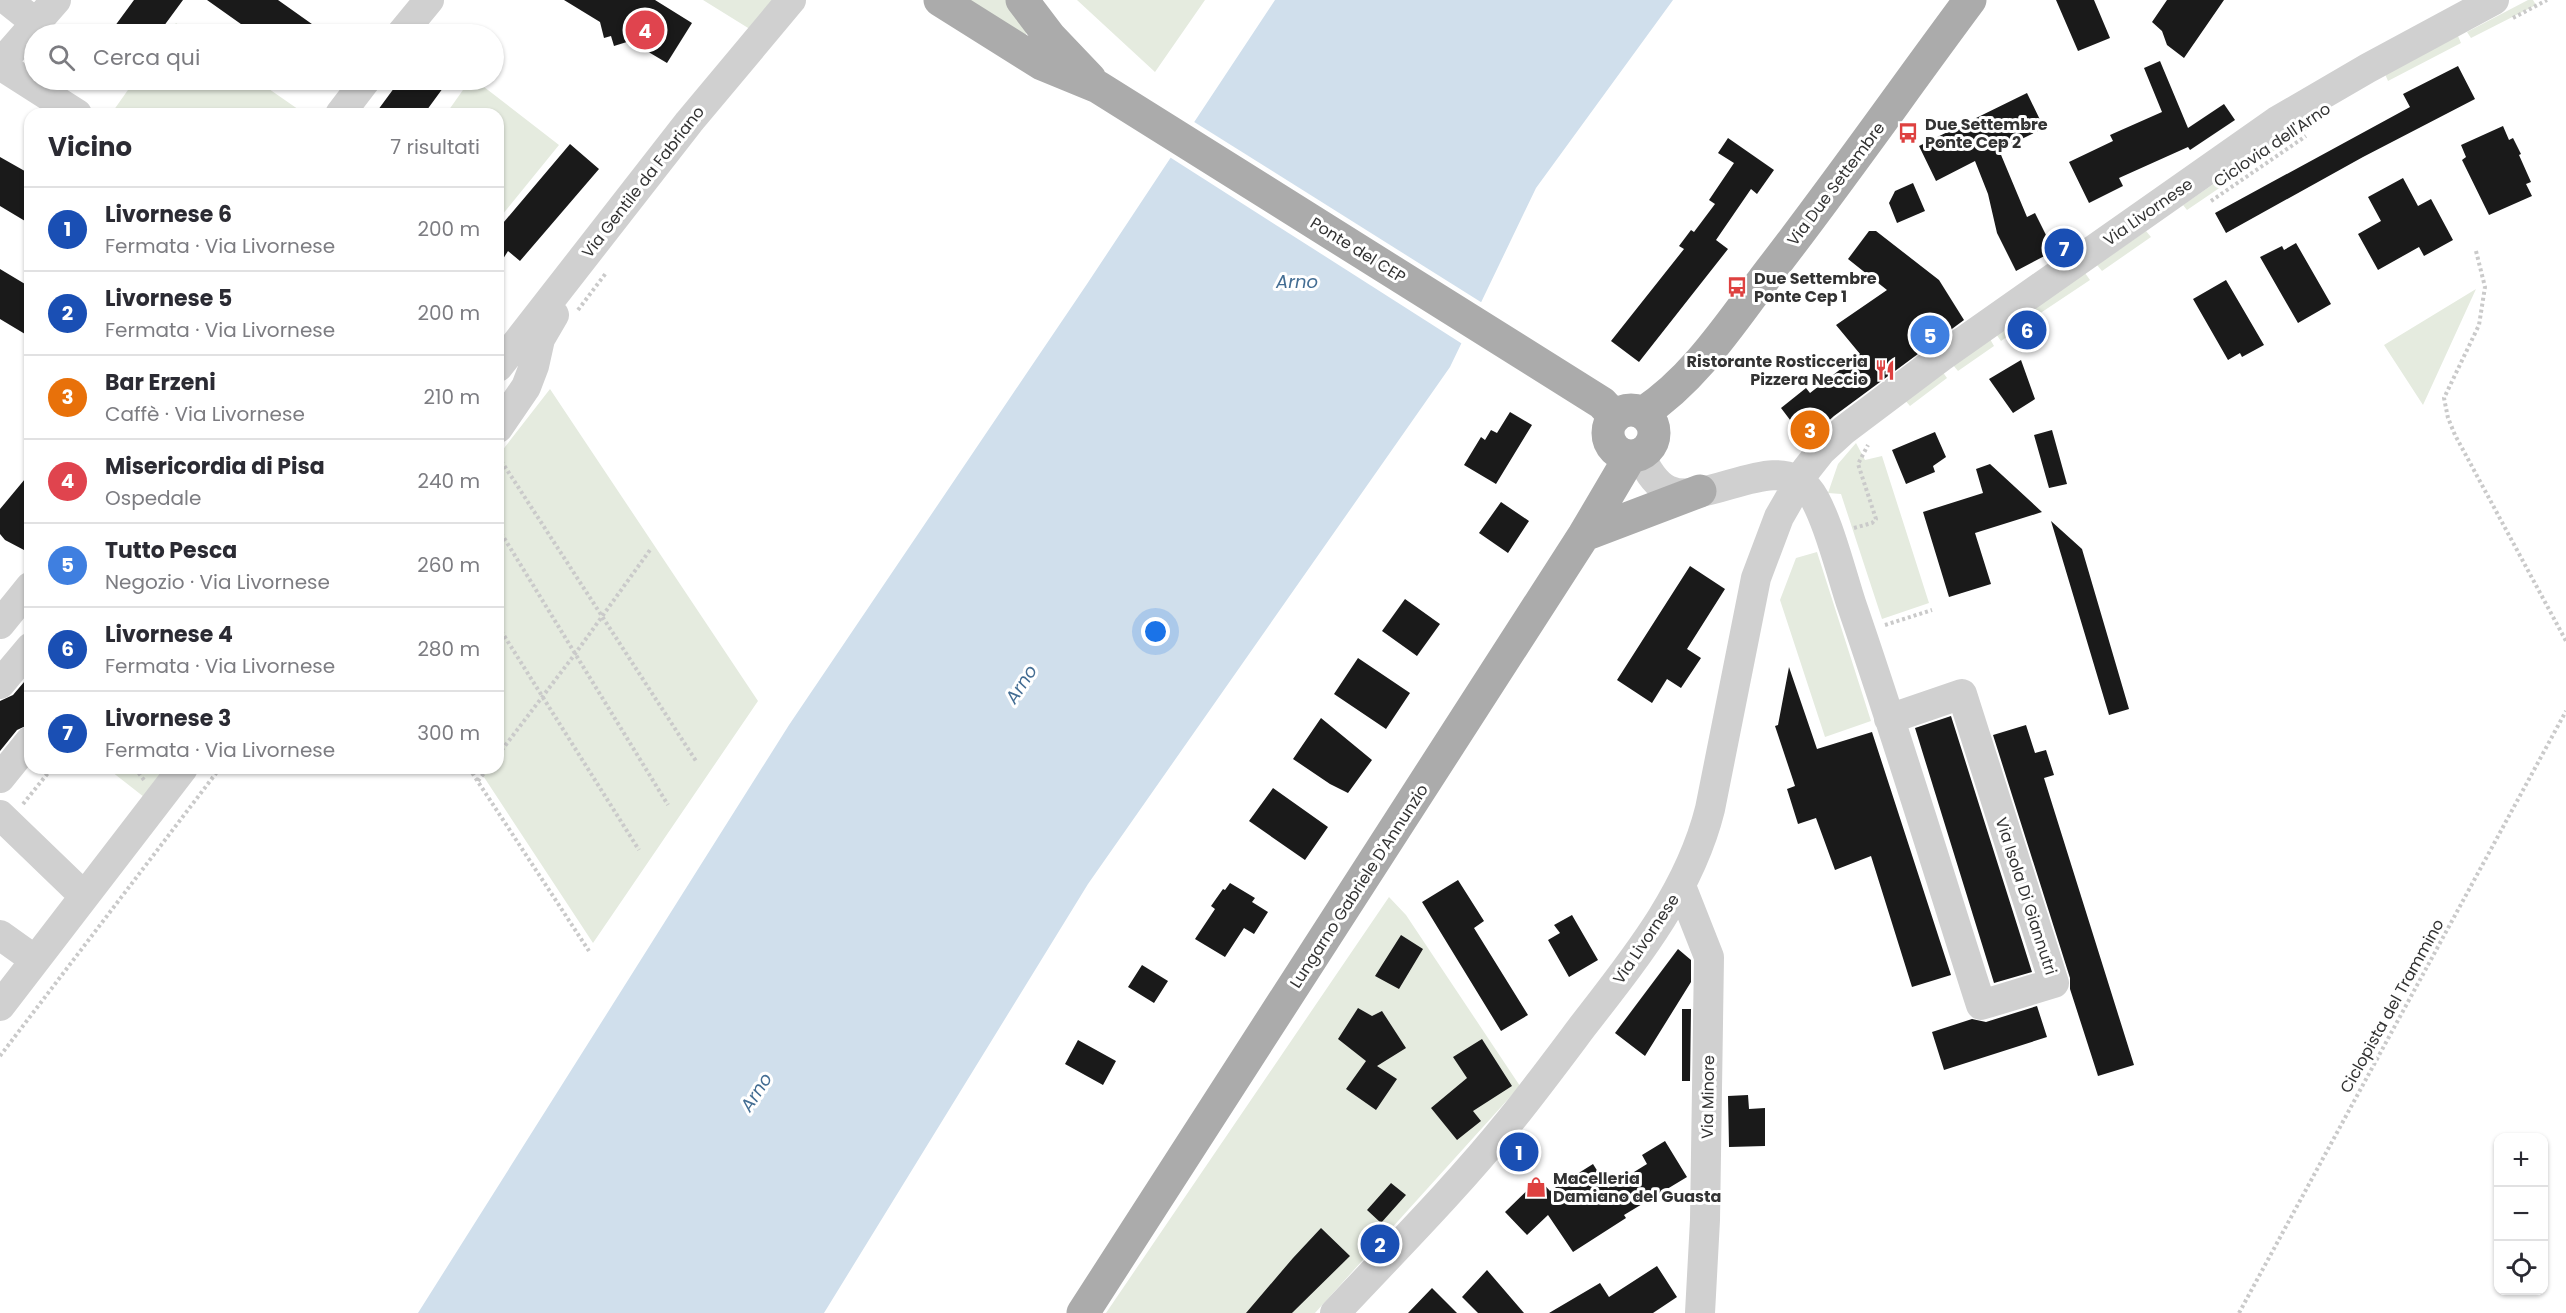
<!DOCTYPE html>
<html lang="it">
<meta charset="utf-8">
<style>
body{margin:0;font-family:Poppins,sans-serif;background:#f7f7f7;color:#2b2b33}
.controls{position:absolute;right:18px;bottom:18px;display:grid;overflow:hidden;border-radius:12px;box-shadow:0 2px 4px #0004}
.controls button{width:54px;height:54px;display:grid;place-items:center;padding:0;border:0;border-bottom:2px solid #e1e1e2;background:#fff;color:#2b2b33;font:30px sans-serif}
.you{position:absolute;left:1156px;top:632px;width:21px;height:21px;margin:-15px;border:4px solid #fff;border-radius:50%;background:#1a73e8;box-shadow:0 0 0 9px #1a73e833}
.badge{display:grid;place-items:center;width:39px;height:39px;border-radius:50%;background:#7c3aed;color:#fff;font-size:20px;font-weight:700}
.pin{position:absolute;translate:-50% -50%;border:3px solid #fff;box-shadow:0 2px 6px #0006}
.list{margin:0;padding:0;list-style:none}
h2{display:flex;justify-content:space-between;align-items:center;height:78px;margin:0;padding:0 24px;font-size:26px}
h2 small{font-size:20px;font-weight:400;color:#7c7c81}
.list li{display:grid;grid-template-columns:39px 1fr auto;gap:18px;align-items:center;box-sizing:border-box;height:84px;padding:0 24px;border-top:2px solid #e1e1e2}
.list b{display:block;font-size:22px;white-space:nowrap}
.list p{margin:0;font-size:20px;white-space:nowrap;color:#7c7c81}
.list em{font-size:20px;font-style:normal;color:#7c7c81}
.icon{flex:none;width:33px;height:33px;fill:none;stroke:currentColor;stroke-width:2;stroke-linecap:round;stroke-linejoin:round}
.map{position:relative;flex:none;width:2566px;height:1313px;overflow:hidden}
.search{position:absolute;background:#fff;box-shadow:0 2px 4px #0004;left:24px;top:24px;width:480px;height:66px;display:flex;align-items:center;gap:15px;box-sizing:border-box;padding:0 21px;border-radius:33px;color:#7c7c81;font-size:22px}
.panel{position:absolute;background:#fff;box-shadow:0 2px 4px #0004;left:24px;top:108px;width:480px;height:666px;border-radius:18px}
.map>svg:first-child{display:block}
.green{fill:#e5ebdf}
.water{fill:#d0dfec}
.pier{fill:#fff}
.building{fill:#1a1a1a}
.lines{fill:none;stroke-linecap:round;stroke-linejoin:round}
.path{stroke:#cacaca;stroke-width:4;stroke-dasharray:3 3;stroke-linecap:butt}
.minor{stroke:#d0d0d0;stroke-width:30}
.major{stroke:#ababab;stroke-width:33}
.labels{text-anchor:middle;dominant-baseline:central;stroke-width:6;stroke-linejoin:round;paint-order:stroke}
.poi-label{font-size:16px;font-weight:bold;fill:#333;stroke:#fff;text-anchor:start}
.street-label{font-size:16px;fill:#333;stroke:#fff}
.water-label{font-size:18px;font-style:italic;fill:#436d93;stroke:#fff}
</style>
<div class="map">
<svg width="2566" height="1313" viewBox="0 0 2566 1313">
<rect width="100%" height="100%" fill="#fff"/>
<path class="green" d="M703,0H777L753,31Z
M958,0H1009L1029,31L1018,41Z
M1077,0H1205L1155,72Z
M2528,0H2533L2536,5L2471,38L2467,32Z
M176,23L192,34H167Z
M2458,36L2461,43L2388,81L2385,74Z
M135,80H256L305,114H111Z
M470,80H475L559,145L498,220V114H446Z
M2324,109L2329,115L2295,138L2290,132Z
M2283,136L2287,142L2187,210L2183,205Z
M2146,231L2151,237L2102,271L2097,265Z
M2085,273L2090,280L2039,314L2035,308Z
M2476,289L2423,405L2384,345Z
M2027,313L2031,320L2001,341L1996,334Z
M1990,339L1994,346L1958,371L1953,365Z
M1942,371L1947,378L1910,406L1904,399Z
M550,389L758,701L593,943L478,768H498V456Z
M1856,443L1865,460L1882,456L1929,603L1882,619L1841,494L1828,493L1838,464Z
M1817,552L1871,721L1825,737L1780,600L1796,558Z
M107,768H166L144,797Z
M1389,897L1406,915L1520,1086L1315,1313H1106Z"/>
<path class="water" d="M1275,0H1673L1536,188L1450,367L1088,884L824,1313H418L789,725L1087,284Z"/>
<path class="pier" d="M1191,120L1484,304L1464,345L1168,156Z"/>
<path class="building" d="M134,0H183L158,34H109Z
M207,0H278L326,34H255Z
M564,0H655L692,23L667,63L630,41L614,46L611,36L604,38L600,22Z
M2056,0H2094L2110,38L2078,51Z
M2167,0H2224L2184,58L2167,45L2162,31L2152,22Z
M2160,61L2188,128L2224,104L2235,120L2190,150L2188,147L2119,178L2123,186L2089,203L2069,162L2113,141L2110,135L2162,112L2144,68Z
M2458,66L2475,99L2363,157L2226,233L2215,213L2410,107L2403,94Z
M400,80H431L443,88L424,114H375Z
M2027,93L2044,128L1999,150L2027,217L2035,213L2054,251L2016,271L1997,233L1988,194L1975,161L1936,181L1919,146Z
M2503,126L2509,140L2513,138L2521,154L2519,155L2531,182L2526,184L2532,196L2489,215L2462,160L2466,157L2461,145Z
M1728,138L1774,170L1757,194L1751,189L1716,240L1728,249L1639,362L1611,341L1684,249L1679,246L1691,230L1694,232L1715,204L1709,200L1734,163L1718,153Z
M570,144L599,169L520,261L508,251L498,267V229Z
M0,157L30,174V224L0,206Z
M2403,178L2418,206L2431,199L2453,240L2424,256L2419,247L2378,270L2358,234L2381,221L2368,197Z
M1913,183L1925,211L1897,223L1889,203L1895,191Z
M1869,231H1876L1939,280L1964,320L1834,416L1806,441L1781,408L1806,388L1810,393L1860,354L1836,325L1887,290L1848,259Z
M2296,243L2331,304L2298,323L2260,257L2282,246L2284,250Z
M0,269L30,287V337L0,319Z
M2226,280L2264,345L2242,357L2240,353L2228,360L2193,299Z
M2021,360L2035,399L2013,413L1989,379Z
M1510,412L1532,425L1496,484L1464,465L1481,437L1485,440L1491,430L1497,433Z
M2052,430L2067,484L2049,488L2034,435Z
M1935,432L1946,457L1933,466L1935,472L1906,484L1892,450Z
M1990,464L2042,512L1975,533L1991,584L1949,597L1923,512L1983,493L1976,469Z
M30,473V542L24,550L5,540L0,534V509Z
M1501,502L1529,521L1508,553L1479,533Z
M2051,521L2082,549L2129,709L2109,715Z
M1690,566L1725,589L1687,649L1701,658L1681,688L1667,679L1652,703L1617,680Z
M1405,599L1440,624L1417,656L1382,631Z
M1358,658L1410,693L1386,729L1334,694Z
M1789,667L1817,749L1872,732L1951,975L1912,987L1871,856L1835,870L1816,818L1798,824L1787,789L1795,786L1775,726L1778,725Z
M30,675V724L17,730L0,751V701L13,695Z
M1951,716L2032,972L1994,983L1915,728Z
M1321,718L1372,760L1348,793L1330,784L1293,759Z
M2026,725L2035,753L2046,750L2054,775L2044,778L2134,1065L2098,1076L2070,989V978L1993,735Z
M1273,788L1328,827L1305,860L1249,821Z
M1458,880L1484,921L1474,928L1528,1015L1501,1031L1422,902Z
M1230,883L1255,898L1252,902L1268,912L1254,934L1244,928L1225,957L1195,939L1215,909L1211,906L1223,889L1225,890Z
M1572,915L1598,960L1569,977L1548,940L1560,933L1554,925Z
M1401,935L1423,949L1399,989L1375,976Z
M1678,949L1691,960V982L1645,1056L1615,1033Z
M1142,965L1168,981L1154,1003L1128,987Z
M2037,1006L2047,1037L1944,1070L1932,1032L1972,1019L1986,1022Z
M1358,1008L1372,1016L1382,1011L1406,1048L1377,1066L1397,1079L1376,1110L1346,1089L1366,1061L1338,1039Z
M1682,1009H1691L1690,1081H1682Z
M1482,1039L1512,1086L1473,1111L1481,1121L1457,1140L1431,1108L1467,1078L1453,1057Z
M1078,1040L1116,1061L1103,1085L1065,1064Z
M1748,1095L1749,1109L1765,1108V1146L1729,1147L1728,1096Z
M1665,1141L1687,1177L1624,1215L1626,1218L1573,1252L1548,1215L1527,1235L1505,1212L1539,1179L1550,1191L1593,1164L1608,1188L1647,1164L1642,1155Z
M1391,1183L1406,1195L1381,1223L1367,1210Z
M1321,1228L1350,1256L1292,1313H1246L1293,1258Z
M1657,1266L1677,1297L1653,1313H1549L1600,1283L1609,1297Z
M1487,1270L1524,1313H1478L1462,1297Z
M1432,1288L1457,1313H1408Z"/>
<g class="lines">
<path class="path" d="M2513,18L2547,0
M2211,201L2306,136
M2476,251L2485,287L2479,325L2444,398L2448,418L2455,435L2566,641
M578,310L606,273
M498,456L696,761
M498,528L668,805
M1854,528L1872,523L1876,519L1858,464L1868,445
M1885,625L1932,610
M498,626L639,850
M498,755L575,654L650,550
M135,768L144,780
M469,768L589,951
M478,781L488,768
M23,804L52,768
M0,1056L220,768
M2239,1313L2566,711"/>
<path class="minor" d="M7,0L36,23
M401,34L429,0
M0,64L56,0
M0,65L77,114
M340,114L366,80
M498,367L689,122L791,0
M498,428L526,387L534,366L540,339L554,315
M1640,455C1646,468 1655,484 1668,490C1707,508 1774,450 1808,489C1825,508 1842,576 1851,603C1897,736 1938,871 1981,1005L2054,983L1962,694L1889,719
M0,624L30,587
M0,684L30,648
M0,778L30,741
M0,815L83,895
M1681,886L1709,957L1705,1220L1700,1313
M0,935L35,960
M0,1006L183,768
M1335,1313C1394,1250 1456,1188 1510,1121C1535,1090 1558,1059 1582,1027C1634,960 1689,893 1710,809L1756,578L1779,517L1806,470L1821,451L1844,430L1941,357L2277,121L2368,68L2494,0"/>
<path class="major" d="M940,0L1042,64L1098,87L1602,403L1615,417
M1022,0L1050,37L1090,79
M1608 433a23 23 0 1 1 46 0a23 23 0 1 1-46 0Z
M1643,413C1696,378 1732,321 1770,271C1839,182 1903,90 1970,0
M1584,535L1700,491
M1083,1313L1584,535L1630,457"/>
</g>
<defs>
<g id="bus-bare" transform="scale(1.62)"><path d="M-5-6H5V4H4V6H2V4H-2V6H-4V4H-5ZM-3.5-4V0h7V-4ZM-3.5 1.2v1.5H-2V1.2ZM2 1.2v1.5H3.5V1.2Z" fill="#de4140" stroke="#fff" stroke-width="2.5" paint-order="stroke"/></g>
<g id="restaurant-bare" transform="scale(1.62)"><path d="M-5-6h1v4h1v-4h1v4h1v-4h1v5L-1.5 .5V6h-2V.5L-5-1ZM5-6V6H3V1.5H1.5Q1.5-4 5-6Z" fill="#de4140" stroke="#fff" stroke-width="2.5" paint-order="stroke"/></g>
<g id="shop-bare" transform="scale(1.62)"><path d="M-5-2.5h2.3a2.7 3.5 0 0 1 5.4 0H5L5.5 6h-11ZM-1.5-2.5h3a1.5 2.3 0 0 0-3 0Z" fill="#de4140" stroke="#fff" stroke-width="2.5" paint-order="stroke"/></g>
</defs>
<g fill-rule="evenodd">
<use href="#bus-bare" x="1908" y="133"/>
<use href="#bus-bare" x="1737" y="287"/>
<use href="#restaurant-bare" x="1885" y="370"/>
<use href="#shop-bare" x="1536" y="1187"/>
</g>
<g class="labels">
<g class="poi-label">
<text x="1925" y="124">Due Settembre<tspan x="1925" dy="18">Ponte Cep 2</tspan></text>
<text x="1754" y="278">Due Settembre<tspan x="1754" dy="18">Ponte Cep 1</tspan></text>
<text x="1868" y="361" text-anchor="end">Ristorante Rosticceria<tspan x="1868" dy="18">Pizzera Neccio</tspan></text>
<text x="1553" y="1178">Macelleria<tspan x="1553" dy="18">Damiano del Guasta</tspan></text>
</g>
<g class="street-label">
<text transform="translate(2272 145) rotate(-34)">Ciclovia dell'Arno</text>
<text transform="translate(643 182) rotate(-52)">Via Gentile da Fabriano</text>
<text transform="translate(1836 184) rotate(-53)">Via Due Settembre</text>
<text transform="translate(2148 212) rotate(-35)">Via Livornese</text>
<text transform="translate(1358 250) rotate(32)">Ponte del CEP</text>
<text transform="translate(1359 886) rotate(-57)">Lungarno Gabriele D'Annunzio</text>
<text transform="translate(2026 896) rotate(72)">Via Isola Di Giannutri</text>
<text transform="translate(1646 939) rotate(-56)">Via Livornese</text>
<text transform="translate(2392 1006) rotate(-61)">Ciclopista del Trammino</text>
<text transform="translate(1708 1097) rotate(-89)">Via Minore</text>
</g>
<g class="water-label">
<text x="1297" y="281">Arno</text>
<text transform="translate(1021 684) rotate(-57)">Arno</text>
<text transform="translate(756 1092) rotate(-57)">Arno</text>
</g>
</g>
</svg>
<div class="controls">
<button>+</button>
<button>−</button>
<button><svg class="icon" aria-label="locate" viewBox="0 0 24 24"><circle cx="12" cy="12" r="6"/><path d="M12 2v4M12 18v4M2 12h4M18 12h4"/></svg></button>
</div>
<div class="you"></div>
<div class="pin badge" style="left:1519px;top:1152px;background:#1a4fb4">1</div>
<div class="pin badge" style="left:1380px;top:1244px;background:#1a4fb4">2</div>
<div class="pin badge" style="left:1810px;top:430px;background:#e8710a">3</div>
<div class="pin badge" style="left:645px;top:30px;background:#e0444e">4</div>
<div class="pin badge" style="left:1930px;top:335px;background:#3f7fe0">5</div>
<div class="pin badge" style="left:2027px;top:330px;background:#1a4fb4">6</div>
<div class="pin badge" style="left:2064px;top:248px;background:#1a4fb4">7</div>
<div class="search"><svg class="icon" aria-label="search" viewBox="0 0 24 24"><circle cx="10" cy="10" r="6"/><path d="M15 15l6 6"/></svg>Cerca qui</div>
<section class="panel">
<h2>Vicino<small>7 risultati</small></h2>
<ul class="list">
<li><span class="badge" style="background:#1a4fb4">1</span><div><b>Livornese 6</b><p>Fermata · Via Livornese</p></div><em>200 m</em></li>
<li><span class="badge" style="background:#1a4fb4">2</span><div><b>Livornese 5</b><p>Fermata · Via Livornese</p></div><em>200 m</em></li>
<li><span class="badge" style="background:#e8710a">3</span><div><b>Bar Erzeni</b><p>Caffè · Via Livornese</p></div><em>210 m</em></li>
<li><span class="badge" style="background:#e0444e">4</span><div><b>Misericordia di Pisa</b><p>Ospedale</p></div><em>240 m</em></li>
<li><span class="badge" style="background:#3f7fe0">5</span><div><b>Tutto Pesca</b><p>Negozio · Via Livornese</p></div><em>260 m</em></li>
<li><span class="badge" style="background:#1a4fb4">6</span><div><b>Livornese 4</b><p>Fermata · Via Livornese</p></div><em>280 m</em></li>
<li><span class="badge" style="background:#1a4fb4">7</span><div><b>Livornese 3</b><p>Fermata · Via Livornese</p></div><em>300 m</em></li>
</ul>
</section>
</div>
